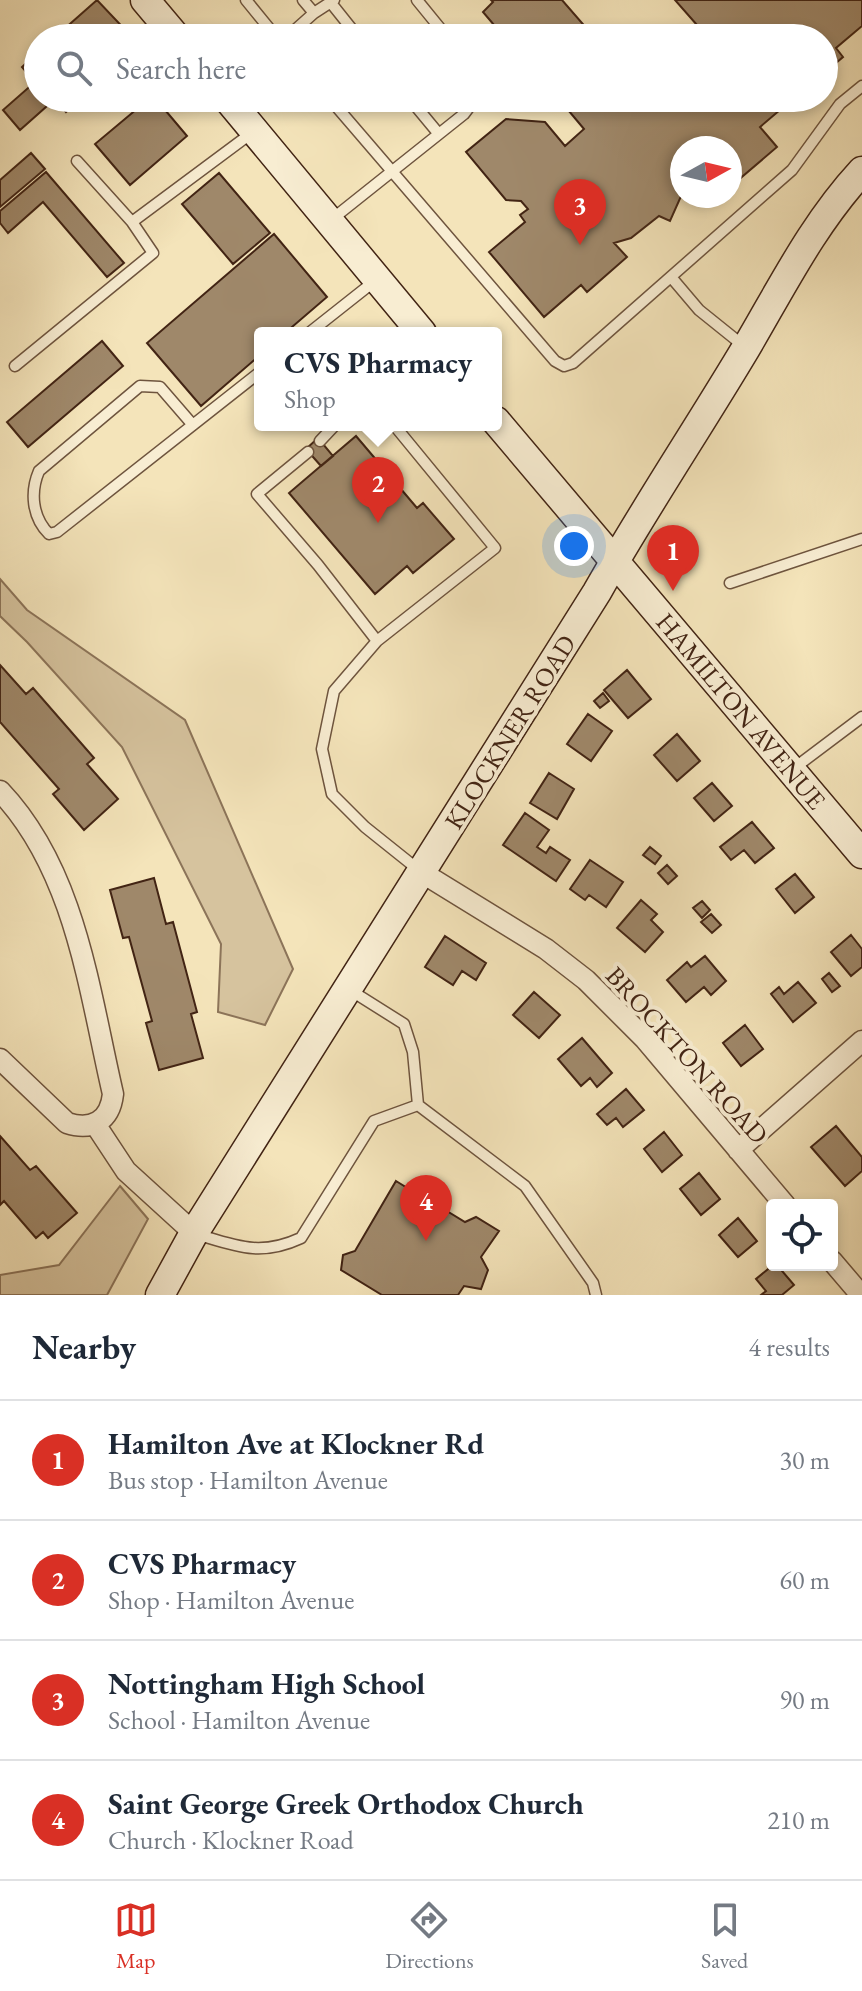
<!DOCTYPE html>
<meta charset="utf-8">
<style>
body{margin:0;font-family:"EB Garamond",serif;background:#f2f2f3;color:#1f2937}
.controls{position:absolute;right:24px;bottom:24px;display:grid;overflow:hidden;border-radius:8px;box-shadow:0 4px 12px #0003}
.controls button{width:72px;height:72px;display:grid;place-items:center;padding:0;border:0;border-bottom:2px solid #e0e1e3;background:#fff;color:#1f2937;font:40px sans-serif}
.compass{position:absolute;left:670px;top:136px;width:72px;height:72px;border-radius:50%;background:#fff;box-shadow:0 4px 12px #0003;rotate:82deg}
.you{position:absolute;left:574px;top:546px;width:28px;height:28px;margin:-20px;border:6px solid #fff;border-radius:50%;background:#1a73e8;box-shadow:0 0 0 12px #1a73e833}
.badge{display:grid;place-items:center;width:52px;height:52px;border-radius:50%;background:#d93025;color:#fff;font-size:26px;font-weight:700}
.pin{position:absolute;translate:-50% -66px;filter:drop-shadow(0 2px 4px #0008)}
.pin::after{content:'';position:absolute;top:42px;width:28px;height:24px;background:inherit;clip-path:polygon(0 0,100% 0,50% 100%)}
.popup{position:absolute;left:254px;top:327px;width:248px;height:104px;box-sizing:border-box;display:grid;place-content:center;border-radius:8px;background:#fff;filter:drop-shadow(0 2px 6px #0005);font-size:26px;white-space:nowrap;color:#747a83}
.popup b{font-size:30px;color:#1f2937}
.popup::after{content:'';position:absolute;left:50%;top:100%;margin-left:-16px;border:16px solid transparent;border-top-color:#fff}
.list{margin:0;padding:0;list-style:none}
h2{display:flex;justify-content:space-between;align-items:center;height:104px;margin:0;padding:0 32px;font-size:34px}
h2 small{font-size:26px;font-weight:400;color:#747a83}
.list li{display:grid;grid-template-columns:52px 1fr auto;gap:24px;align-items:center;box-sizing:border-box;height:120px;padding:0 32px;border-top:2px solid #e0e1e3}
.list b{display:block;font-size:30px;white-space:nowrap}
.list p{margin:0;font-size:26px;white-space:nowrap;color:#747a83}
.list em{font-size:26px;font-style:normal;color:#747a83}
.icon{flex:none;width:44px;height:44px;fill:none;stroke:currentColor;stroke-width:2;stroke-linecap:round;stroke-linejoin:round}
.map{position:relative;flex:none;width:862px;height:1295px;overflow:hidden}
.search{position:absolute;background:#fff;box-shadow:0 4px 12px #0003;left:24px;right:24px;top:24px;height:88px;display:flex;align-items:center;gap:20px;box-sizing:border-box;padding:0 28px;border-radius:44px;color:#747a83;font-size:30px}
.sheet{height:584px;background:#fff}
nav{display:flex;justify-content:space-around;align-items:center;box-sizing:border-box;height:112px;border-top:2px solid #e0e1e3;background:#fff;font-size:22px;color:#747a83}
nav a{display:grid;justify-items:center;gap:4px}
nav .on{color:#d93025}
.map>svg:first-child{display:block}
.green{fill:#d6c39e;stroke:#8c7459;stroke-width:2}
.building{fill:#9f886a;stroke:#422414;stroke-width:2}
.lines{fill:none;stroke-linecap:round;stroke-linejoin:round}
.lane-casing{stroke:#6e543e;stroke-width:13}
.street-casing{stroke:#6e543e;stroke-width:23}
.secondary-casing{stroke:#422414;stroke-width:31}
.lane{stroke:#f8edd2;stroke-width:10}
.street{stroke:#f8edd2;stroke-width:20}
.secondary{stroke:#f8edd2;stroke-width:28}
.labels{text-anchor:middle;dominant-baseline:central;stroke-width:8;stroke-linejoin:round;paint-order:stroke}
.street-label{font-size:26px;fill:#422414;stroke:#f8edd2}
</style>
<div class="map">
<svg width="862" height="1295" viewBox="0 0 862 1295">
<rect width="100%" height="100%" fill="#f4e4ba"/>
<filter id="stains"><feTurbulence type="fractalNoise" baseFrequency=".0025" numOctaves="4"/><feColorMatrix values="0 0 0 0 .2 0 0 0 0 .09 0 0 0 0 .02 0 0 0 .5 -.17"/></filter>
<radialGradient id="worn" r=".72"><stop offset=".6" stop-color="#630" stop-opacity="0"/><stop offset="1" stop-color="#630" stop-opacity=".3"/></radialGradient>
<path class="green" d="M0,579L27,610L185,720L293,969L265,1025L218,1012L221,944L122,747L27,642L0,616Z
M120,1186L148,1219L107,1295H0V1275L59,1265Z"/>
<path class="building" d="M97,0L133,38H54Z
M491,0H562L595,38H505L483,12L493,2Z
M675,0H862V26L836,48L843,57L824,73V38H682L697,25Z
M38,52V98H82L66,112L55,99L20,130L3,110L35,82L22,67Z
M150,98H155L187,136L130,185L95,144Z
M558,98H794L760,127L777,147L730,187V148H682V194L670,221L659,216L631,238L614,243L627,257L587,292L581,285L544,317L489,252L525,222L520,215L528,209L521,201L506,200L466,152L506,119L545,122L565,146L584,129Z
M31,153L45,169L0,207V180Z
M46,172L124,263L107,277L43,202L8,233L0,223V211Z
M219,173L270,233L233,264L182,204Z
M274,234L327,297L285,333H260V355L201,406L147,343Z
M102,341L123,366L28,447L7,422Z
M356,436L417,508L423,503L454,539L413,573L407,566L375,594L289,493Z
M318,438L333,456L321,466L306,449Z
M0,665L26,694L33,688L94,758L87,764L118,799L84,830L53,794L59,789L0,722Z
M627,670L651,699L628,718L604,690Z
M603,693L609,701L600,708L594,701Z
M588,714L612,731L591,761L567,744Z
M677,734L700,761L677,781L654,755Z
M549,773L574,789L557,819L530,803Z
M712,783L732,806L714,821L694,798Z
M525,813L549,830L537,847L546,853L550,847L570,860L556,881L503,845Z
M752,822L774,848L755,863L744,850L731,860L720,847Z
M650,847L661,856L655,864L643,855Z
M590,860L623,882L606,907L589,895L585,900L570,889Z
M667,865L677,876L668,884L658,873Z
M795,874L814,897L795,913L776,889Z
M154,878L166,924L173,922L197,1012L191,1014L203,1058L159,1070L146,1023L152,1021L129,937L123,938L110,890Z
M641,900L657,914L651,920L663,932L645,952L617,928Z
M702,901L710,910L702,918L693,908Z
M711,914L721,925L712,933L701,922Z
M851,935L862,949V967L851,976L831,952Z
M445,936L486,963L476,980L462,971L453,985L425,967Z
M705,956L726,981L711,995L704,987L686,1002L667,980L687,962L691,967Z
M829,973L840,986L832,992L822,979Z
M798,982L816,1003L793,1022L771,994L779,987L784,994Z
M534,992L560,1015L539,1038L513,1015Z
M745,1025L763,1049L741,1066L723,1043Z
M582,1038L612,1073L597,1087L590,1078L581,1086L558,1059Z
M626,1089L644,1110L623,1127L616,1118L607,1125L597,1114Z
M836,1126L862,1157V1171L845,1186L811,1147Z
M664,1132L682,1155L662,1172L644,1149Z
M0,1136L30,1170L36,1166L77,1213L48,1238L43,1232L36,1238L4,1201L0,1205Z
M699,1173L720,1199L701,1215L680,1189Z
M396,1181L409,1189L417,1182L440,1195L442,1208L465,1222L476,1217L499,1231L481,1257L488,1270L481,1289L464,1286L458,1295H382L341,1270L343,1255L355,1251Z
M738,1218L757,1241L738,1257L719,1235Z
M773,1265H777L794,1285L782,1295H761L766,1291L756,1279Z"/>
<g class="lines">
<g class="lane-casing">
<path id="lane" d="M246,0L277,38
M303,0L314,13
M417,0L448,38
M331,3L359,38
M286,38L314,13L334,0
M329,98L555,361L564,366L573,363L792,170L840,104L862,86
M409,98L438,133
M331,220L464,114L476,98
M132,222L253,132
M671,277L699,310L745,347
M309,333L376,280
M15,366L153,253L132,222L77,161
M192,424L160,387L140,386L39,471C30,492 32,517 49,534L57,532L260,372
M320,441L335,425
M308,452L257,494L318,565L377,641L495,548L394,425
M730,583L862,539
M377,641L334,691L322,749L332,794L365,827L420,871
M793,769L862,717
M350,990L404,1024L413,1052L418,1105L525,1186L593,1283L596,1295
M196,1234C236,1246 260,1257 301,1238L374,1121L418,1105"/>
</g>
<g class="street-casing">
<path id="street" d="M0,791C76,871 89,991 113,1094C110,1121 92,1131 67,1123L0,1059
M421,872L546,949L586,980L645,1039L785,1205
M95,1124L126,1171L194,1233
M738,1150L862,1041
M832,1261L861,1295"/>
</g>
<g class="secondary-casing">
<path id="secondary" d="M145,0L177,38
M227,98L422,333
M496,421L862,854
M160,1295L194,1233L597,592C644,509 697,430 746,348C782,287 813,224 862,171"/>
</g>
<use href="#lane" class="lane"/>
<use href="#street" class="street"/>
<use href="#secondary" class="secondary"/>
</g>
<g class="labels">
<g class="street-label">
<text transform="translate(741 711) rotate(50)">HAMILTON AVENUE</text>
<text transform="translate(510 732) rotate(-58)">KLOCKNER ROAD</text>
<text transform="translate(687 1055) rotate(48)">BROCKTON ROAD</text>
</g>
</g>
<rect width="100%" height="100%" filter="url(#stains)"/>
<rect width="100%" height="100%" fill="url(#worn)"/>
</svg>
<div class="controls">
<button><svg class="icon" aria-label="locate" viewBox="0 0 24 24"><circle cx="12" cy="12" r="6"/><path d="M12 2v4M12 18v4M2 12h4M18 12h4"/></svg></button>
</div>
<svg class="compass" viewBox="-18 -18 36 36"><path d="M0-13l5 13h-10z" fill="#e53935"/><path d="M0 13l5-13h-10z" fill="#747a83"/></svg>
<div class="you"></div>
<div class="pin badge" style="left:673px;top:591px">1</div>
<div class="pin badge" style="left:378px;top:523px">2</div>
<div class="popup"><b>CVS Pharmacy</b>Shop</div>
<div class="pin badge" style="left:580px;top:245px">3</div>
<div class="pin badge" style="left:426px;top:1241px">4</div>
<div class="search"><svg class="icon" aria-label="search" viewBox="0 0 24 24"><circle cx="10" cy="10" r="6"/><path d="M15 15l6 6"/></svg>Search here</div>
</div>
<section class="sheet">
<h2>Nearby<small>4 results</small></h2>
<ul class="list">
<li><span class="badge">1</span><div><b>Hamilton Ave at Klockner Rd</b><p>Bus stop · Hamilton Avenue</p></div><em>30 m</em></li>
<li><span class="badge">2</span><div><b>CVS Pharmacy</b><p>Shop · Hamilton Avenue</p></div><em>60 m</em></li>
<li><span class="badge">3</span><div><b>Nottingham High School</b><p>School · Hamilton Avenue</p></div><em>90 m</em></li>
<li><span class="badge">4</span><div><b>Saint George Greek Orthodox Church</b><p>Church · Klockner Road</p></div><em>210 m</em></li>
</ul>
</section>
<nav>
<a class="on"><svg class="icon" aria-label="map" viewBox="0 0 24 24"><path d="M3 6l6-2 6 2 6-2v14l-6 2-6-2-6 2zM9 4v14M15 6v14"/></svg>Map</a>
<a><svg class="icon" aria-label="directions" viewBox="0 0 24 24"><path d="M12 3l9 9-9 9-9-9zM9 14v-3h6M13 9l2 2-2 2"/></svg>Directions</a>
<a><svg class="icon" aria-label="saved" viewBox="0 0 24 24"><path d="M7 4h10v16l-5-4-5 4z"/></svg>Saved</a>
</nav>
